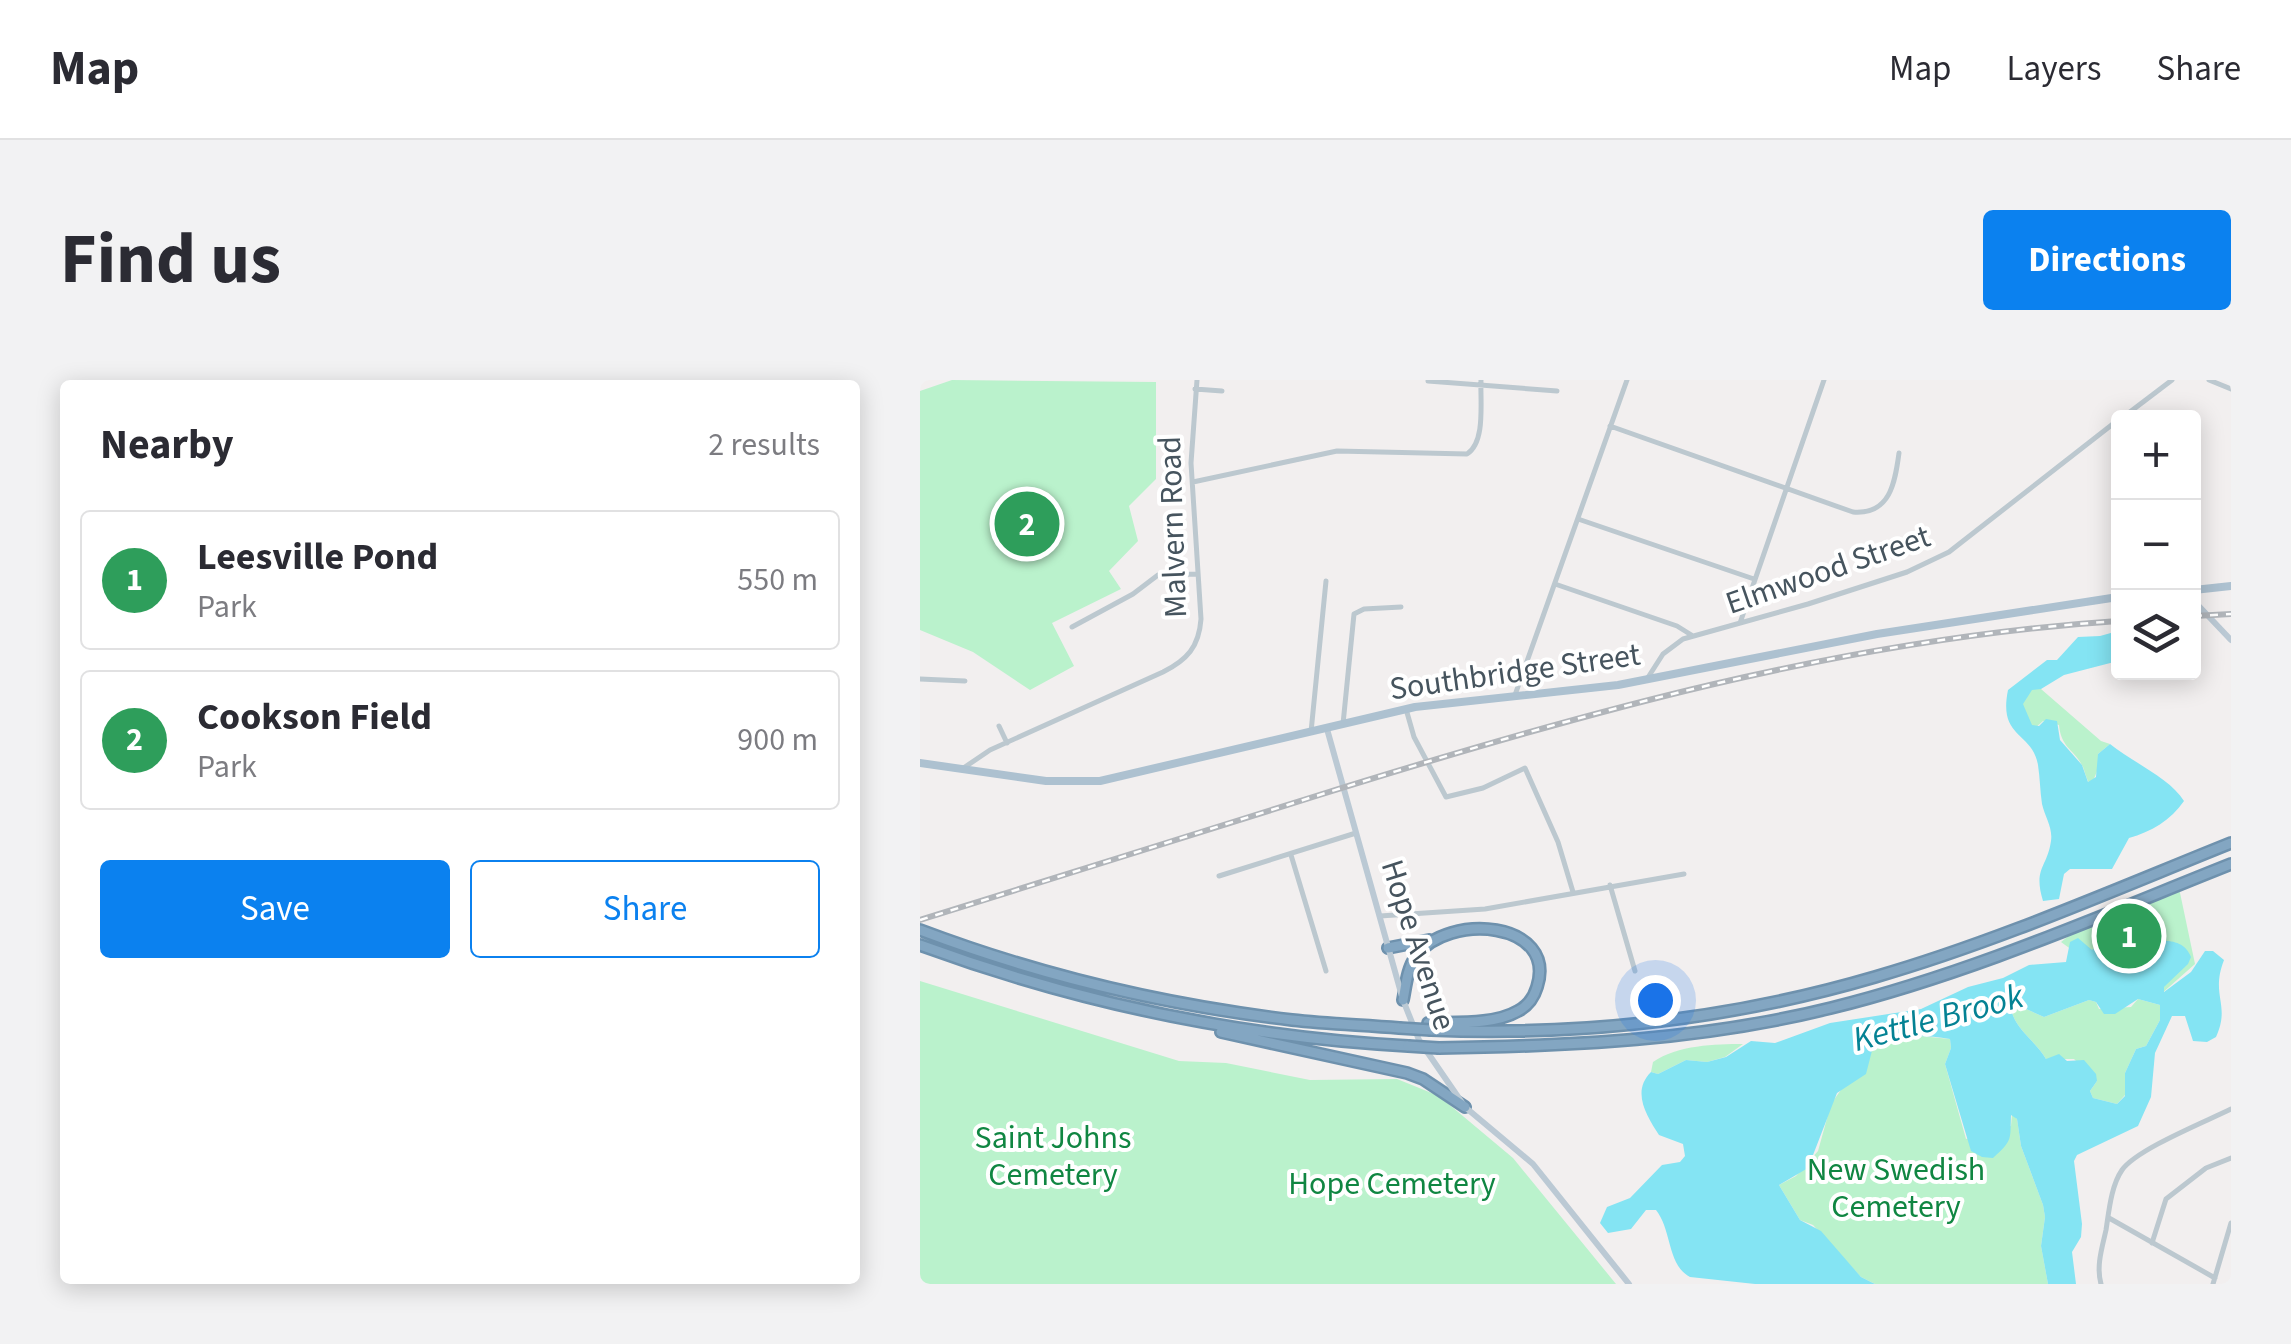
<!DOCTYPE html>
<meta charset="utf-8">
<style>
body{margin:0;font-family:"Source Sans 3",sans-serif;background:#f2f2f3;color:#2b2b33}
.controls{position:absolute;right:30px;top:30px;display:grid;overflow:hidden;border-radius:10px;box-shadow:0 5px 25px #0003}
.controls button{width:90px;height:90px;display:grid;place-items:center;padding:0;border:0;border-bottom:2px solid #e1e1e2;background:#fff;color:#2b2b33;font:50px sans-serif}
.you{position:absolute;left:735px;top:620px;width:35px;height:35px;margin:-25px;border:8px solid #fff;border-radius:50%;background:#1a73e8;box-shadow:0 0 0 15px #1a73e833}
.badge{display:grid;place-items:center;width:65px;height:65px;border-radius:50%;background:#0b81ef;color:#fff;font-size:32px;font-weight:700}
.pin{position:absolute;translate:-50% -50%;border:5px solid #fff;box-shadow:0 2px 10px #0006}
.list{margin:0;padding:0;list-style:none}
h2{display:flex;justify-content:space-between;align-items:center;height:130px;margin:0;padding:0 40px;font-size:42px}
h2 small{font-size:32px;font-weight:400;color:#7c7c81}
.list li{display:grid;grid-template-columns:65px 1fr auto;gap:30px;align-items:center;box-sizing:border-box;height:140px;margin:0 20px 20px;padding:0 20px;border:2px solid #e1e1e2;border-radius:10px}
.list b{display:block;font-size:38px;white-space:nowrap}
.list p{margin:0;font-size:32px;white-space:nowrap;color:#7c7c81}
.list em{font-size:32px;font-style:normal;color:#7c7c81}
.actions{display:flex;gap:20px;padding:30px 40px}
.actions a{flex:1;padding:22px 0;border:2px solid #0b81ef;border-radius:10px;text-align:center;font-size:35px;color:#0b81ef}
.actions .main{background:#0b81ef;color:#fff}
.icon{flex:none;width:55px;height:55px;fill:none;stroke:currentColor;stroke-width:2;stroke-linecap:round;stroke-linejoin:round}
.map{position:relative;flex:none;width:1311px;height:904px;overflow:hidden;border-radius:10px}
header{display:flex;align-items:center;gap:60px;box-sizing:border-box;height:140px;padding:0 50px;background:#fff;border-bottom:2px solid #e1e1e2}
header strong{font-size:48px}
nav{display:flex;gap:55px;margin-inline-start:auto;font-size:35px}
.intro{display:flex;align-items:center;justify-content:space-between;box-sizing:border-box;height:240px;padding:0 60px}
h1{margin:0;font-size:70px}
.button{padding:25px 45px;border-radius:10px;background:#0b81ef;color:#fff;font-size:35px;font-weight:700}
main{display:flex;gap:60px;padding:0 60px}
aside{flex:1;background:#fff;border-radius:10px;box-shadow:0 5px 25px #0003}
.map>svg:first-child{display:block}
.green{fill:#baf2cc}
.water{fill:#84e4f3;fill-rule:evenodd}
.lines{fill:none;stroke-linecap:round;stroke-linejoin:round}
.highway-casing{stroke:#6e91ad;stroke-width:14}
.street{stroke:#bcc8cf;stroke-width:5}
.secondary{stroke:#bbc9d4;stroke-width:6}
.primary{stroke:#adc1d0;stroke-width:8}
.highway{stroke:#83a6c2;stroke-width:9}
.rail-casing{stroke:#b1b5ba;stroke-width:6}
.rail{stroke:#fff;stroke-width:2.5;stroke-dasharray:8;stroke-linecap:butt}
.highway-bridge-casing{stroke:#6e91ad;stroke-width:14;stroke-linecap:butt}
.highway-bridge{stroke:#83a6c2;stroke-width:9}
.labels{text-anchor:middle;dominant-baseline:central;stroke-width:8;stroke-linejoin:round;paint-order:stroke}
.street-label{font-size:32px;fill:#46545e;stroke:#fff}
.park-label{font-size:32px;fill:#108642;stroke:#fff}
.water-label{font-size:35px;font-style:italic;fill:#048294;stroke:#fff}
</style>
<header>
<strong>Map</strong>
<nav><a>Map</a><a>Layers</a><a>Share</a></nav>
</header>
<div class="intro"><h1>Find us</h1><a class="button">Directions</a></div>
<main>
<aside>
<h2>Nearby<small>2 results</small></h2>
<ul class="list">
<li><span class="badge" style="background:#2e9e5b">1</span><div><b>Leesville Pond</b><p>Park</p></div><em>550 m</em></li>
<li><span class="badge" style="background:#2e9e5b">2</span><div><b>Cookson Field</b><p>Park</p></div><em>900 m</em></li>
</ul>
<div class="actions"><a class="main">Save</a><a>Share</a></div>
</aside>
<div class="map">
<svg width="1311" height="904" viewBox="0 0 1311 904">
<rect width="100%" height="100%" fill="#f2efef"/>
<path class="green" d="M32,0L236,2V99L209,126L218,161L189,191L201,209L132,243L154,286L110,310L53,272L0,250V11Z
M1112,309H1121L1181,361L1190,364L1178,374V389L1173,401L1169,403C1166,398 1165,392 1163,387C1154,369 1141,368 1139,345L1123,341L1114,349L1102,334L1101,316Z
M1259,508L1275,584L1240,615L1163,578L1141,562L1156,550Z
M0,601L259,681L306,683L390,700L477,699L519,716L593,778L696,904H0Z
M1218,619L1240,625V640L1226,666L1216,669L1205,693V715L1197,724L1173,718L1170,711L1177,701L1154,679H1126C1115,660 1093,648 1091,627L1097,625L1124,637L1169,620L1176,622L1179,629L1211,627Z
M1000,656L1030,659L1031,668L1025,684L1046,759L1091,746L1092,734L1097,739L1101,766L1123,825L1125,837L1121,866L1128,904H955L941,897L893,845L880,840L859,805L876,796L898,771L911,724L954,663Z
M823,664L805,677L787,682L766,680L738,694L731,692L733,682C758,665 795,664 823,664Z"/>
<path class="water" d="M1198,251V281L1144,295L1121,309L1112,310L1103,324L1112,345L1119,346L1126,339L1137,341L1140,360L1162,385L1168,402L1176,397L1178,374L1190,364C1212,382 1250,398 1264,421C1251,440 1231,452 1209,458L1192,489H1150L1144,494L1139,519L1123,521C1113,488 1127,488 1131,461C1133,448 1125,437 1122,424C1120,411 1120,398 1118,385C1112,351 1078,359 1088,310L1127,280H1137L1158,257L1180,256Z
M1158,558L1172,570L1189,558C1212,573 1258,545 1271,577L1268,584L1244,607V612L1271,592L1285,571H1293L1304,580C1290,616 1311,624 1296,657L1287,662L1273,661L1265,636H1252L1235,673L1231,717L1218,746L1157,775L1154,781L1162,844L1161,857L1152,872L1156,904H1128L1121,866L1125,837L1123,825L1101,766L1097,739L1091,735C1090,760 1093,760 1073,778L1062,777L1051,771L1025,684L1031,668L1030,659C1006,655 977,654 954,663L946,694L917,713L888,788L859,805L880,840L901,851L941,897L955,904H835L770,897C747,885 752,850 736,830H726L711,849L688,853L680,843L687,827L710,818L742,785L760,782L765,776L763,764L739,755C727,736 711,712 731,692L738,694L766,680L787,682L806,677L831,661L855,663L910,643L1001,629L1048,607L1083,598L1109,585L1146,582L1150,562ZM1218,619L1240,625V640L1226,666L1216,669L1205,693V716L1197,724L1173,718L1170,711L1177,701L1176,694L1164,680L1147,681L1139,674L1126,679C1115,660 1093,648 1091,627L1097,625L1124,637L1169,620L1176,622L1184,634H1195Z"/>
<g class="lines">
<g class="highway-casing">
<path id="highway" d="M0,550C119,595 245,625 372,640C408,644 444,645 479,648
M0,565C158,623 320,657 488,666
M468,568L509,560
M483,620C486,605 487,589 496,576C528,532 638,541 617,607C614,617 608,626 598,631C574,645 536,642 508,643
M511,650C660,656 812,639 955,597C1076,562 1194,510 1311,463
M301,652L487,693L503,699L545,727
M519,668C652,666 782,660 911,628C1049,594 1180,536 1311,484"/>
</g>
<path class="street" d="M1289,0L1311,9
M508,1L637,11
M275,9L302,11
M1202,38L1252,0
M690,46L933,132C970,135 975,103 979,73
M273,102L417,71L547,74C566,62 560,21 561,0
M658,139L834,199
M635,204L757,246L773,256
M820,243L904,0
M152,247L213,214L238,195L278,194
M0,299L45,301
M727,299L743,274L763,259L888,224L987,192L1029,172L1198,40
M595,315L707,0
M486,329L494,357L526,417L563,408L605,388L638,462L653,512
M423,344L434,234L444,229L481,227
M79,346L87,363
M391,352L406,201
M42,389L70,370L243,292C267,280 279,267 281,239L271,83L277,0
M371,475L406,591
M299,496L436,453
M690,505L715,591
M460,536L565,529L764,494
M1189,838L1295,898
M1232,863L1246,819L1286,788L1311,778
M1181,904C1176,886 1182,868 1186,850C1189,831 1191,806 1202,790C1217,769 1285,742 1311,729
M1293,904L1311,843"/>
<path class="secondary" d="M1274,221L1311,260
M407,349L483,620L499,660L545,727L613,784L709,904"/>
<path class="primary" d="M1274,210L1311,206
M0,383L126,401H180L495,327L698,305L957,254L1198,217"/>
<use href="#highway" class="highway"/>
<g class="rail-casing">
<path id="rail" d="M1274,236L1311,234
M0,540C132,499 264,457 396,416C658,334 923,259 1198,241"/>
</g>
<use href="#rail" class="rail"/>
<g class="highway-bridge-casing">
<path id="highway-bridge" d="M479,648L511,650
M488,666L519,668"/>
</g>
<use href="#highway-bridge" class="highway-bridge"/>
</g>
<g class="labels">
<g class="street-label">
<text transform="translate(253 147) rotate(-92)">Malvern Road</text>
<text transform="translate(908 190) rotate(-19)">Elmwood Street</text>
<text transform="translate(595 292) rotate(-8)">Southbridge Street</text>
<text transform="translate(498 565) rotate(72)">Hope Avenue</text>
</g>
<g class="park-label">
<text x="133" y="758">Saint Johns<tspan x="133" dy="37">Cemetery</tspan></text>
<text x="976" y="790">New Swedish<tspan x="976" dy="37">Cemetery</tspan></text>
<text x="472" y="804">Hope Cemetery</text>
</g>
<g class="water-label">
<text transform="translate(1018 638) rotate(-15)">Kettle Brook</text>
</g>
</g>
</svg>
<div class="controls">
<button>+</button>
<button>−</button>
<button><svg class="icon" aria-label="layers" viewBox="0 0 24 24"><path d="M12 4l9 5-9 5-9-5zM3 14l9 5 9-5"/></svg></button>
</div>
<div class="you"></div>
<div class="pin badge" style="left:1209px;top:556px;background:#2e9e5b">1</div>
<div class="pin badge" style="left:107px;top:144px;background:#2e9e5b">2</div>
</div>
</main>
